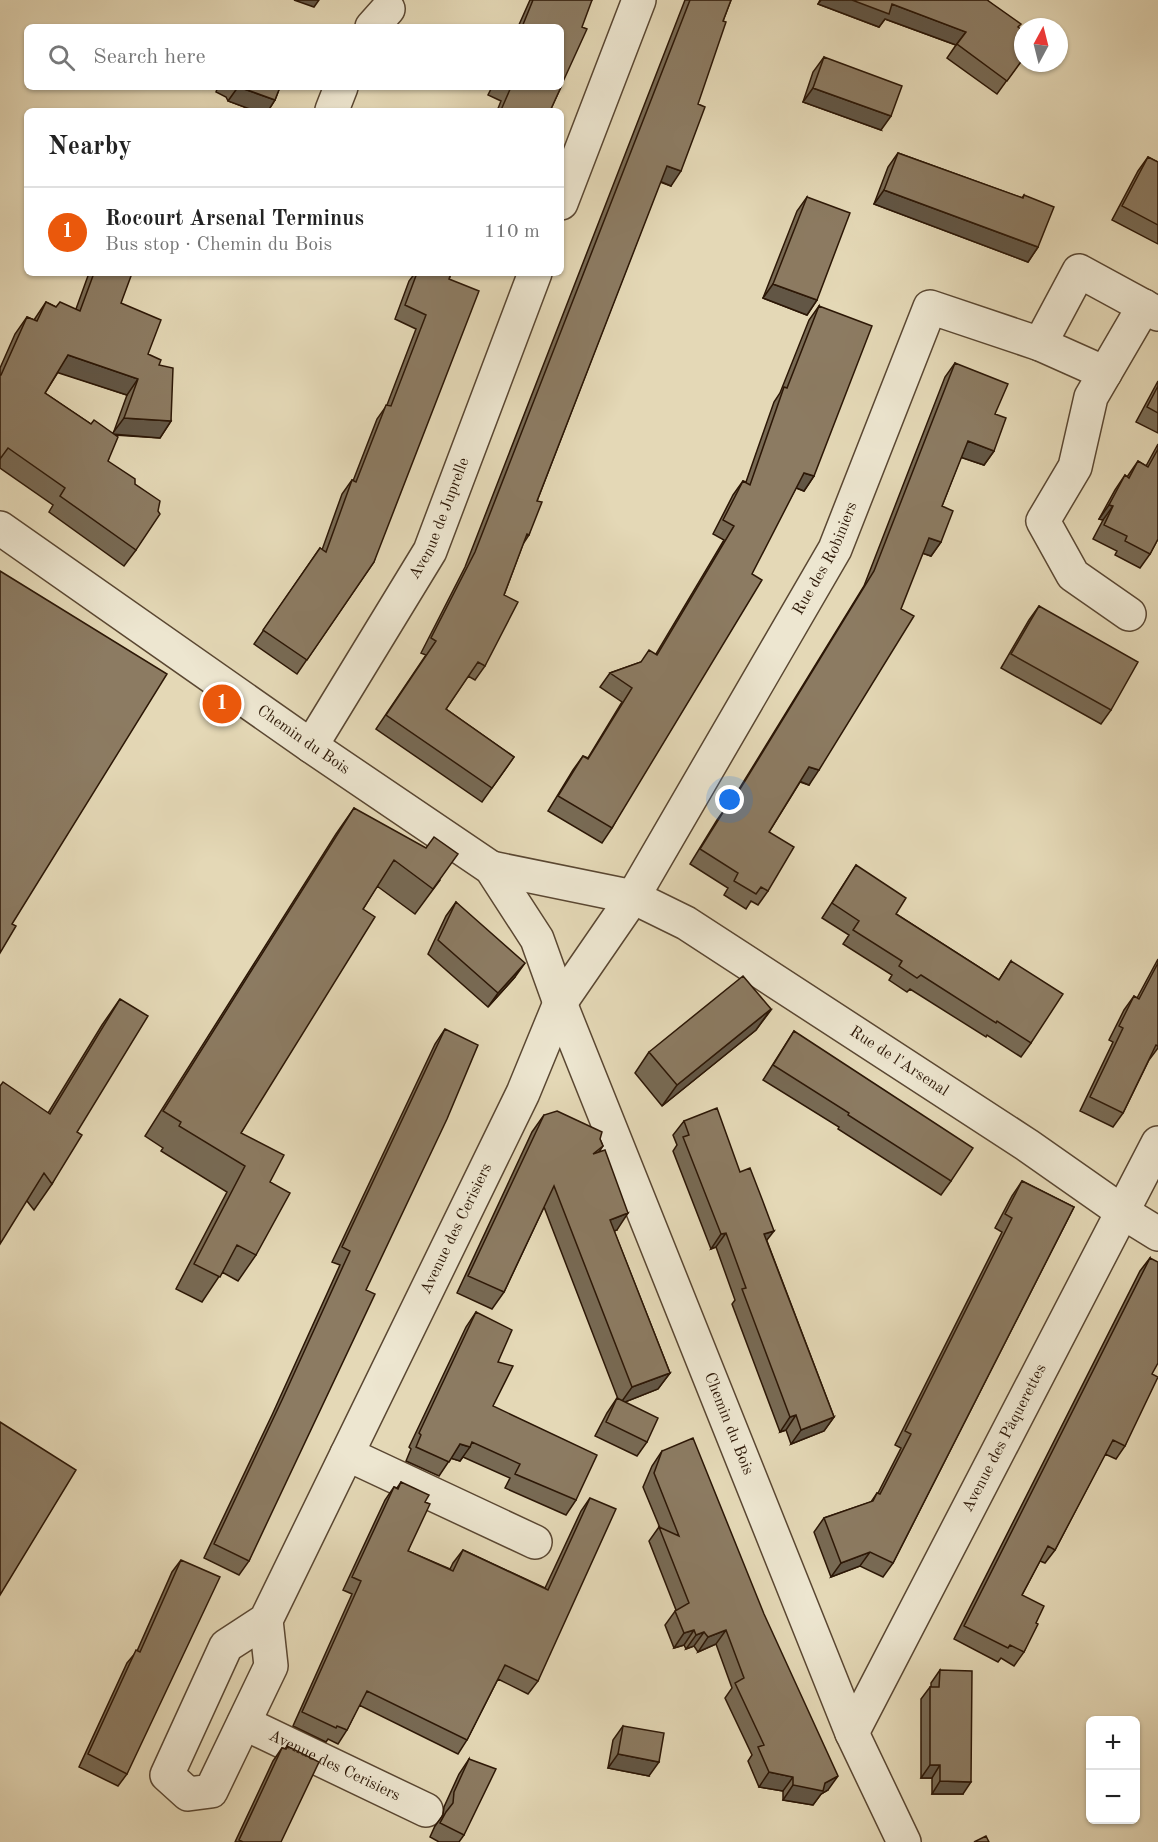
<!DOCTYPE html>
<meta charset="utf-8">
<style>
body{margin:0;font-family:"Old Standard TT",serif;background:#f6f6f6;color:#222}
.controls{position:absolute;right:18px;bottom:18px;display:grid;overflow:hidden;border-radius:9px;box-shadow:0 2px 4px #0004}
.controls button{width:54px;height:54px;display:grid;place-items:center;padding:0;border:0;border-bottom:2px solid #e0e0e0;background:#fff;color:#222;font:30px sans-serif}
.compass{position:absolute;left:1014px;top:18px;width:54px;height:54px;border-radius:50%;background:#fff;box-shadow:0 2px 4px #0004;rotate:7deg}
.you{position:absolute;left:730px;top:800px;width:21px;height:21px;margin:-15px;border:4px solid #fff;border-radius:50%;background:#1a73e8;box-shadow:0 0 0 9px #1a73e833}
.badge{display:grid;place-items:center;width:39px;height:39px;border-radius:50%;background:#ea580c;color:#fff;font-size:20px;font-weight:700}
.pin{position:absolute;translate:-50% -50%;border:3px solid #fff;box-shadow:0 2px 6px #0006}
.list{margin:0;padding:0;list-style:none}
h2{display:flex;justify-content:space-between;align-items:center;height:78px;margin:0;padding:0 24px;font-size:26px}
h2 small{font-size:20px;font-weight:400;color:#767676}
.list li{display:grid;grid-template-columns:39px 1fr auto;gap:18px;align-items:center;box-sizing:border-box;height:90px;padding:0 24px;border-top:2px solid #e0e0e0}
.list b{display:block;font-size:22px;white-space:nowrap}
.list p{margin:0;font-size:20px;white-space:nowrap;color:#767676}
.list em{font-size:20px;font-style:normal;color:#767676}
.icon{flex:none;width:33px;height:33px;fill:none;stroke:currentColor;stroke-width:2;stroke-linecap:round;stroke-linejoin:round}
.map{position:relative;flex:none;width:1158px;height:1842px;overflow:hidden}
.search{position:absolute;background:#fff;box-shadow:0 2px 4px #0004;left:24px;top:24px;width:540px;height:66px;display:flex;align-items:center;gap:15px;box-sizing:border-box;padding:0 21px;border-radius:9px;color:#767676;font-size:22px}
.panel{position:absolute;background:#fff;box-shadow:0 2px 4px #0004;left:24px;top:108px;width:540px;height:168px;border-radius:9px}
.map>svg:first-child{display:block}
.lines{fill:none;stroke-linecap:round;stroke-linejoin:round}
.minor-casing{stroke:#5a4732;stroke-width:36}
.minor{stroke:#ede6d0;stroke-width:33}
.wall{fill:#786a54;stroke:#2c1706;stroke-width:1.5;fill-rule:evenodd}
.shaded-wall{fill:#625645;stroke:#2c1706;stroke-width:1.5}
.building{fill:#8c7b62;stroke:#2c1706;stroke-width:1.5}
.labels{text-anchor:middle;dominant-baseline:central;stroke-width:4.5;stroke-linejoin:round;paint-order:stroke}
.street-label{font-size:16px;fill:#2c1706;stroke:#ede6d0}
</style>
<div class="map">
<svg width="1158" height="1842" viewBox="0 0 1158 1842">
<rect width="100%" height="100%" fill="#e4d8b6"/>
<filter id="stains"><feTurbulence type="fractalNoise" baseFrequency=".00333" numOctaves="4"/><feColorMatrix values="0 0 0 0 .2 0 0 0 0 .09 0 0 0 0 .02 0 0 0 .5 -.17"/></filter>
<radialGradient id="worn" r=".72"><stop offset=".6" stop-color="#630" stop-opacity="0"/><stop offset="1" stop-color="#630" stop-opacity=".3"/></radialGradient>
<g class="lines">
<g class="minor-casing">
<g id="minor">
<path d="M372,27L388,9"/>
<path d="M334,111L332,110L341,87"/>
<path d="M561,203L639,0"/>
<path d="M1040,344L1079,271L1158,314"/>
<path id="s1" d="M0,528L311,746L491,868L537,939L560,1003L852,1733L904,1842"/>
<path d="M1129,614L1073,575L1043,521L1075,467L1091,397L1144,306"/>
<path id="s2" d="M311,746L430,551L535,273"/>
<path id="s3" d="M491,868L633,897L686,923L1027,1145L1124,1213L1158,1234"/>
<path d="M347,1454L535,1542"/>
<path id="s4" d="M266,1620L226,1646L167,1775L188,1794L211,1791L271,1666L266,1620L523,1093L560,1003L633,897L835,549L930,307L1040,344L1105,373"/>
<path id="s5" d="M244,1723L426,1810"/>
<path id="s6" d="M852,1733L1158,1143"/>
</g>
</g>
<use href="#minor" class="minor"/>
</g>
<path class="wall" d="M530,0H592L561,27H518Z
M685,0H731L723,21L671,186L660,182L537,501L529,535L523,544L504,595L485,666L475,680L468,676L446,709L514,757L482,802L376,729L426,655L421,653L465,567Z
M820,0H987L1018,27L1019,55L1023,58L997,94L947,58L956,45L885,19L879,27L818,4Z
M824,57L881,130L803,102L813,72Z
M218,87H280L275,100L268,111H255L228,101L226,97L216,92Z
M492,87H561L550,111H497L501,101L488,95Z
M898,153L1022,198L1024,195L1038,247L1028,262L874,204L888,167Z
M1148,157L1158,162V244L1112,220L1138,171Z
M807,197L817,300L807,315L763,298L797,211Z
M89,273H127L121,303L148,354L159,365L171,421L160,438L114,435L108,461L136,550L124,566L49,512L53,505L0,468V368L15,334L27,317L34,320L46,302L56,307L76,309ZM58,372L127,395L113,434L91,424L45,393Z
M415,273H451L374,562L297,674L254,644L320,548L322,550L342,494L352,480L353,481L377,419L387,405L416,329L395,319L409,281Z
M819,306L814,476L804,491L796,488L612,828L602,843L548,811L573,770L583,756L588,758L622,702L600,687L610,673L641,662L656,654L724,540L713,534L733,495L743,481L746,482L774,402L780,393L809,320Z
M955,363L995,414L994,451L984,465L961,457L942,506L941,542L931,556L923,553L809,785L800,782L769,832L768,891L758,905L751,901L746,909L724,895L728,888L690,864L717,820L727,806L728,807L864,586L945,377Z
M1158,381V433L1136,422Z
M1158,444V539L1150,554L1140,568L1115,555L1117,551L1093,539L1103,520L1099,519L1115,490L1125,475L1127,477L1138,461L1146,466Z
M1039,606L1111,710L1101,724L1001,668L1029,620Z
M354,808L440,880L415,914L377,886L363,909L241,1133L270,1182L256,1255L238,1281L222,1272L202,1302L176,1289L227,1192L161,1151L163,1148L145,1136L336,834Z
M856,865L896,914L999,980L1011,961L1031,1043L1021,1057L987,1035L986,1037L910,989L907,992L889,980L892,975L843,944L849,935L822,918Z
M456,902L515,977L488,1007L428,954L446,916Z
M1158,959V1048L1149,1060L1123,1113L1113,1127L1080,1111L1113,1042L1109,1040L1124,1010L1134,996L1137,998Z
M120,999L77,1132L52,1184L34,1210L27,1201L48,1113L102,1025Z
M771,1010L756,1030L662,1106L635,1073L649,1052Z
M445,1029L249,1561L239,1575L204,1558L272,1415L340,1265L332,1262L435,1044Z
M794,1031L951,1181L941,1195L838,1129L839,1127L763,1080Z
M544,1115L600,1139L603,1146L599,1152L617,1230L614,1231L670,1373L658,1389L625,1402L647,1442L637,1456L595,1436L607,1413L617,1398L618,1399L544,1207L504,1292L492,1309L457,1293L532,1132Z
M684,1121L767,1241L834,1417L824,1431L791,1444L786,1430L780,1432L732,1304L735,1300L716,1247L711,1249L673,1151L677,1145L673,1135Z
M1022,1181L1074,1207L893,1563L883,1577L860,1566L831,1577L814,1532L824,1518L871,1502L877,1493H878L901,1448L895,1445L1002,1232L995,1228L1012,1196Z
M1150,1258L1152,1374L1125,1446L1116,1459L1105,1454L1055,1550L1045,1563L1040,1561L1022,1595L1036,1623L1024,1652L1014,1666L1001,1658L998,1662L954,1639L1140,1271Z
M476,1312L498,1362L493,1406L576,1500L566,1515L505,1488L510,1478L463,1457L460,1461L451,1458L439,1476L406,1461L411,1449L409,1447L466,1327Z
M662,1451L828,1790L821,1794L813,1805L783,1800V1791L759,1787L748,1761L752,1755L725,1698L732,1688L716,1644L698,1652L694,1646L686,1649L684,1645L674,1648L665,1625L676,1610L649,1541L659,1527L660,1528L643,1487L652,1466Z
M401,1482L425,1502L408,1551L450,1569L453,1563L463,1550L545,1588L581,1511L590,1498L538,1681L528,1694L498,1679L467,1740L458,1754L359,1705L347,1730L338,1744L328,1739L326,1742L293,1726L352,1594L343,1590L385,1500L394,1487L397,1488Z
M181,1560L127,1774L118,1786L79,1767L127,1663L137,1651L172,1572Z
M940,1670L963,1794H932V1778H921V1699L930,1687H931V1683Z
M623,1726L649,1776L608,1768L613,1740Z
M287,1746L281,1842H235L273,1761L282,1748L285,1749Z
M469,1759L464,1835L459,1842H439L430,1837L435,1826L443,1815L444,1807L459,1774Z"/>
<path class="shaded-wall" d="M294,0H319L314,7Z
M821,0H852L892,4L966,32L956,45L885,19L879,27L818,4Z
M238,87L275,100L268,111H255L228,101Z
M813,88L891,116L881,130L803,102Z
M667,166L681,171L671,186L657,180Z
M884,190L1038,247L1028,262L874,204Z
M773,284L817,300L807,315L763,298Z
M68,355L138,379L127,395L56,372Z
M124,418L171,421L160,438L112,434Z
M968,441L994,451L984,465L957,456Z
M804,473L814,476L804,491L794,487Z
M1109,505L1113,506L1103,520L1099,519Z
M929,538L941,542L931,556L919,552Z
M809,767L819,770L809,785L799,781Z
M525,963L515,977L488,1007L498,993Z
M771,1009L756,1030L662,1106L677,1085Z
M628,1213L617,1230L599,1237L610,1220Z
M774,1231L763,1245L764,1234Z
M726,1233L716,1247L711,1249L721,1234Z
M670,1373L658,1389L620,1404L632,1387Z
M796,1415L786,1430L780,1432L790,1417Z
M834,1417L824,1431L791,1444L801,1430Z
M460,1444L470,1447L460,1461L450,1458Z
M870,1552L860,1566L831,1577L841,1563Z
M694,1630L684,1645L674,1648L684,1633Z
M726,1630L716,1644L698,1652L708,1637Z
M704,1632L694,1646L686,1649L696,1635Z
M618,1754L659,1762L649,1776L608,1768Z
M930,1765H940L932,1778H921Z
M769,1772L793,1777L783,1791L759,1787Z
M838,1776L828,1790L821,1794L813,1805L783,1800L793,1785L825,1783Z
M940,1781L971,1782L963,1794H932Z"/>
<path class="building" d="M533,0H592L582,27L587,29L561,86V27H522Z
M690,0H731L723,21L726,22L698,104L705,107L681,171L667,166L537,501L542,502L529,535L527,534L504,595L518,602L485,666L478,662L446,709L514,757L492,788L386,715L436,641L431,638L475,552Z
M852,0H987L1021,24L1018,27L1023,31V50L1019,55L1023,58V59L1007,81L957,44L966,32L892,4L889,14Z
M824,57L902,86L891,116L813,88Z
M239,87H280L275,100Z
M511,87H561L550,111H504L501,110Z
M898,153L1023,198L1024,195L1054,207L1038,247L884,190Z
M1148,157L1158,162V225L1122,206Z
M807,197L850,213L817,300L773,284Z
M94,273H127L131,276L121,303L161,320L148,354L161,360L159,365L173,368L171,421L124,418L138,379L68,355L45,393L91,424L94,420L118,437L108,461L135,479V484L160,501L158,511L160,514L136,550L60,496L65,488L8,448L0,459V375H1L27,317L37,321L46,302L56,307L60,302L80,311Z
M417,273H451L449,279L479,291L374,562L307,660L263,630L320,548L326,552L352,480L356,482L386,405L391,406L426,315L405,305Z
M819,306L872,326L814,476L804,473L752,574L762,580L612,828L558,796L583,756L588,759L632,688L610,673L641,662L649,650L657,655L734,526L723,520L743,481L750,485L784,387L787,388Z
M955,363L1008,384L995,414L1006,418L994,451L968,441L942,506L953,511L941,542L929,538L901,609L914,616L819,770L809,767L769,832L794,847L768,891L761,887L756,894L734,881L738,873L700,849L727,806L729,807L874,571Z
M1158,386V413L1147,407Z
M1158,449V539L1150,554L1125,541L1127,536L1104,525L1113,506L1109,505L1125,475L1129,478L1138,461L1148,467Z
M0,571L167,674L12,924L16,926L0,953Z
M1039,606L1138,662L1111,710L1011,654Z
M354,808L426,848L434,837L458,854L433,889L394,860L363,909L375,917L241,1133L284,1155L270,1182L290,1193L256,1255L237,1245L220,1277L194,1264L245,1166L179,1126L181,1122L163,1111Z
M856,865L906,898L896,914L999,980L1011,961L1063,994L1031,1043L997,1021L996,1023L921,975L917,978L899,966L902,961L853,930L859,921L832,903Z
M456,902L525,963L498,993L438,940Z
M1158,963V1046L1156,1045L1123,1113L1090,1097L1123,1028L1119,1026L1134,996L1139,999Z
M743,976L771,1009L677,1085L649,1052Z
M120,999L148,1016L77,1132L82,1135L52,1184L44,1173L0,1244V1086L3,1082L50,1114Z
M445,1029L478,1045L447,1119L366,1290L375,1294L249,1561L214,1544L282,1400L350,1251L342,1247Z
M794,1031L973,1148L951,1181L848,1115L849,1113L773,1065Z
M717,1108L740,1172L750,1168L762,1199L774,1231L764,1234L834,1417L801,1430L796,1415L790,1417L742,1289L746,1288L726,1233L721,1234L683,1137L689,1135L684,1121Z
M557,1111L602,1132L600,1139L603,1146L593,1154L605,1150L628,1213L610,1220L670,1373L632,1387L554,1186L504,1292L468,1276L544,1115Z
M1022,1181L1074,1207L893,1563L870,1552L841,1563L824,1518L873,1501L877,1493L880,1494L911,1434L905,1431L1012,1218L1005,1214Z
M1150,1258L1158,1262V1363L1152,1374L1158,1377L1125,1446L1113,1440L1055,1550L1048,1546L1022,1595L1044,1606L1036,1623L1038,1624L1024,1652L1010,1645L1008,1648L964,1626Z
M476,1312L512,1330L498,1362L513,1366L493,1406L597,1455L576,1500L515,1474L520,1464L472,1442L470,1447L460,1444L449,1462L416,1447L421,1435L419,1433Z
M617,1398L658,1418L647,1442L606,1422Z
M0,1422L76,1470L0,1595Z
M693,1438L764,1614L838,1776L825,1783L823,1791L793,1785V1777L769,1772L758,1747L764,1745L735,1683L744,1678L726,1630L708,1637L704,1632L696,1635L694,1630L684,1633L675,1611L689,1603L659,1527L679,1536L654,1473L662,1451Z
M401,1482L429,1495L425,1502L430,1504L408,1551L453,1571L463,1550L548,1590L590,1498L616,1509L538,1681L505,1665L467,1740L367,1691L347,1730L337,1726L336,1728L302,1712L361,1581L352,1577L394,1487L398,1489Z
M181,1560L220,1577L127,1774L88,1754L136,1650L140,1652Z
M940,1670L972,1671L971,1782L940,1781V1765H930V1687H939Z
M623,1726L664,1733L659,1762L618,1754Z
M287,1746L319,1762L281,1842H243L239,1840L282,1748L286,1749Z
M469,1759L496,1769L464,1835L440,1823L446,1812L453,1803L454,1792Z
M986,1836L989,1842H974Z"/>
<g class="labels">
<g class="street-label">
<text stroke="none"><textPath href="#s2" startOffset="262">Avenue de Juprelle</textPath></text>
<text stroke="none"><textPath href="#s4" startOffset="1628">Rue des Robiniers</textPath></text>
<text stroke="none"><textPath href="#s1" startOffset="370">Chemin du Bois</textPath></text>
<text stroke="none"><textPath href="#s3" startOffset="458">Rue de l'Arsenal</textPath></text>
<text stroke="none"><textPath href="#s4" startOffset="861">Avenue des Cerisiers</textPath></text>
<text stroke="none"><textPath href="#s1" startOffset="1203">Chemin du Bois</textPath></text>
<text stroke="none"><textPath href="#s6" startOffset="332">Avenue des Pâquerettes</textPath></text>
<text stroke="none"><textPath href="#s5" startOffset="100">Avenue des Cerisiers</textPath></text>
</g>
</g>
<rect width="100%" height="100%" filter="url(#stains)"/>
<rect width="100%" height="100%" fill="url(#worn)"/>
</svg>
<div class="controls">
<button>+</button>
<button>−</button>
</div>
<svg class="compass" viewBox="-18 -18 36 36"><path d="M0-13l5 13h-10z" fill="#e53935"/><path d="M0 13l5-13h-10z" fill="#767676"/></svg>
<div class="you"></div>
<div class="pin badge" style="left:222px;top:704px">1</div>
<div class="search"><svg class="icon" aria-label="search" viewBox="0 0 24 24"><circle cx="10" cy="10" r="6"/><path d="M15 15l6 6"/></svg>Search here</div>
<section class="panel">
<h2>Nearby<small></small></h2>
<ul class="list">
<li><span class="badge">1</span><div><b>Rocourt Arsenal Terminus</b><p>Bus stop · Chemin du Bois</p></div><em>110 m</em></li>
</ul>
</section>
</div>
